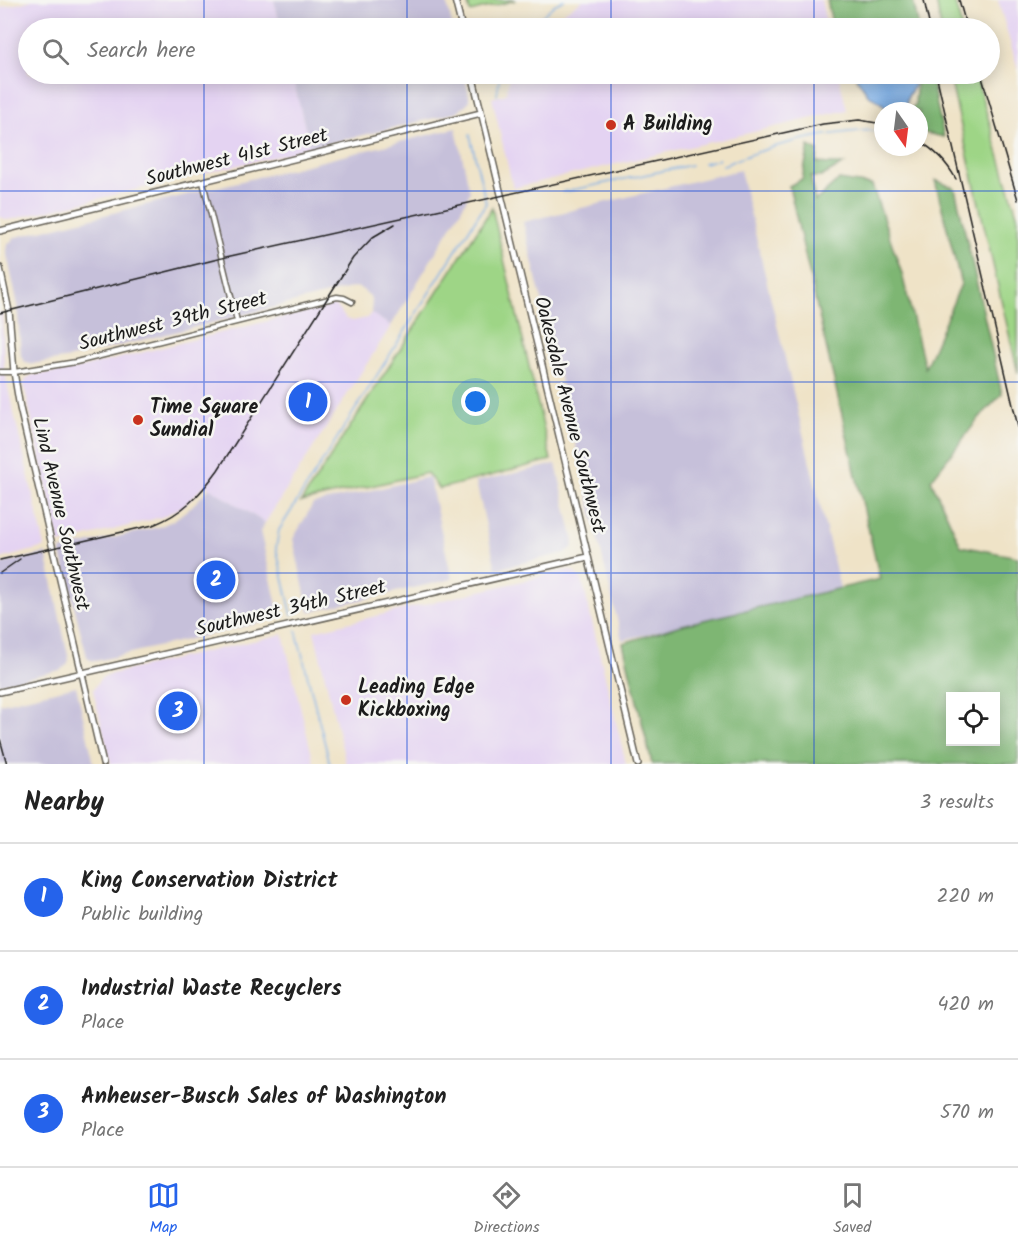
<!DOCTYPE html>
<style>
body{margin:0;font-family:Kalam,sans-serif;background:#f2f2f2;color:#222}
.controls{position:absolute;right:18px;bottom:18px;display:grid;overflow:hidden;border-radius:0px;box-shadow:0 3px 15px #0003}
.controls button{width:54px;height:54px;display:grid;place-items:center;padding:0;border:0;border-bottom:2px solid #e0e0e0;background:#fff;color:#222;font:30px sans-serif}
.compass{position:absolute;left:874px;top:102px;width:54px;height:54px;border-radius:50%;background:#fff;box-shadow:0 3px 15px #0003;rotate:166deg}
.you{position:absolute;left:476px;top:402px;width:21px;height:21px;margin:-15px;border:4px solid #fff;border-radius:50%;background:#1a73e8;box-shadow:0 0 0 9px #1a73e833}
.badge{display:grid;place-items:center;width:39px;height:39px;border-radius:50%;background:#2563eb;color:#fff;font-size:20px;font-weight:700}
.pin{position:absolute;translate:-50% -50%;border:3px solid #fff;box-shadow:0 2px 6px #0006}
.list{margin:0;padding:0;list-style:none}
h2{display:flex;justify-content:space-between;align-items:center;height:78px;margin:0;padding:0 24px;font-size:26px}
h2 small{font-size:20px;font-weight:400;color:#767676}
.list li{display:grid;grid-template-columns:39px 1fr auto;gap:18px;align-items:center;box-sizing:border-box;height:108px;padding:0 24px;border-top:2px solid #e0e0e0}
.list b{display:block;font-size:22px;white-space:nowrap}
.list p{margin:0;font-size:20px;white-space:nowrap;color:#767676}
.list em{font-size:20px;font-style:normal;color:#767676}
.icon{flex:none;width:33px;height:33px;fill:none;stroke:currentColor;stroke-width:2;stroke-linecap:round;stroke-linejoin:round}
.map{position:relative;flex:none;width:1018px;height:764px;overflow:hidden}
.search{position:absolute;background:#fff;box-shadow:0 3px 15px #0003;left:18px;right:18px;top:18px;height:66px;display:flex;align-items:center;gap:15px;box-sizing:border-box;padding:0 21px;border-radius:33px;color:#767676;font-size:22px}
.sheet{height:402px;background:#fff}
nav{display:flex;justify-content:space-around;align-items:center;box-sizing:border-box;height:84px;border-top:2px solid #e0e0e0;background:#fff;font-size:16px;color:#767676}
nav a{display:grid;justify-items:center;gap:3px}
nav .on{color:#2563eb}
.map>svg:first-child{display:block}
.built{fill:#e4d3f2}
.industrial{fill:#c6c0da}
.green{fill:#9ed586;stroke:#5d7851;stroke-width:1.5}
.forest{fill:#7eb673;stroke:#4d6948;stroke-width:1.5;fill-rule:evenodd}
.water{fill:#7aaee7;stroke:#4b6582;stroke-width:1.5}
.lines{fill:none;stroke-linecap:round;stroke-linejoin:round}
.stream{stroke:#7aaee7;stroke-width:1.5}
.minor-casing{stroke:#666258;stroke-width:7}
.tertiary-casing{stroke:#666258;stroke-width:8}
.secondary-casing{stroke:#666258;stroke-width:8}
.minor{stroke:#fff;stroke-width:4}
.tertiary{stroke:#fff;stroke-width:5}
.secondary{stroke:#fff;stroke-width:5}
.rail{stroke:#1c1c1c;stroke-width:1.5}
.grid{fill:none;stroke:#1d4ed8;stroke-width:1.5;stroke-opacity:0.55}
.poi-dot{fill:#c8321e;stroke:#f6f6f2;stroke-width:2}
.labels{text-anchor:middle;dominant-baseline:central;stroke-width:5;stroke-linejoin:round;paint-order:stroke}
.poi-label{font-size:20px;font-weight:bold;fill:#1c1c1c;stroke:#f6f6f2;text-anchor:start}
.street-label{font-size:20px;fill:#1c1c1c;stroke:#f6f6f2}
</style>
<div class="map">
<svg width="1018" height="764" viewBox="0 0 1018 764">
<rect width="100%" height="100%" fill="#f6f6f2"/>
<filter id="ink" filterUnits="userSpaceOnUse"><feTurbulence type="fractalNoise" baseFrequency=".0167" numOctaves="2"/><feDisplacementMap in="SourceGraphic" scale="12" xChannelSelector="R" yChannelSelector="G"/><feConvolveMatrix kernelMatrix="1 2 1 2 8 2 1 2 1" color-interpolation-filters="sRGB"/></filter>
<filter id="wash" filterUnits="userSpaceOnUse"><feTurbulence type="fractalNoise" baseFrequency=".008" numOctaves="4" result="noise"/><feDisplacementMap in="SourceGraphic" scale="24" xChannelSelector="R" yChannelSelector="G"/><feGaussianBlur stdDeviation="1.35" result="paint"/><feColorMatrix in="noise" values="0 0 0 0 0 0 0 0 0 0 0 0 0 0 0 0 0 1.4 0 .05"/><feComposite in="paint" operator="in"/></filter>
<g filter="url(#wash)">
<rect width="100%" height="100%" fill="#efe3c7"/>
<path class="built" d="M32,0H274L281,28H28V74H292L310,148L13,219L7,220L1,217L0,216V8Z
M583,0H821L827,28H545L564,12Z
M998,0H1018V70Z
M510,74H838L847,110L513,188L492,98L506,94Z
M332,305L337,307L346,319L353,321L367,318L371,313L391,326L265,523L205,485L185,505L162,517L59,544L24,385L26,379L32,375L72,370Z
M0,312H2L4,367L8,388L45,547L0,559Z
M568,570L574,572L582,580L626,764H346L314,631Z
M283,634L314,764H111L93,690L100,679L107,675Z"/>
<path class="industrial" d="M274,0H446L453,28H281Z
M292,74H464L469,96V101L466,105L455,113L310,148Z
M456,128L470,192L460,212L391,326L371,313L372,302L370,296L360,288L355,287L71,358L31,364L24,361L21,356L17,301L6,250L7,245L16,237Z
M740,170L840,588L622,640L523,222Z
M556,464L574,542L572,548L565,553L496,569L476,482Z
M429,477L452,579L309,612L293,539L313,504Z
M210,488L265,523L260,531L280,618L96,661L90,660L87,657L60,550L159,527L174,520L192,506Z
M46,553L69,660L67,665L60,670L0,684V564Z
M76,686L94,764H0V704Z"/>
<path class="green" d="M467,0H516L470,12Z
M936,0H954L962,28H941Z
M949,74H975L1018,218V373Z
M492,208L551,460L439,489L427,473L301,502Z"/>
<path class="forest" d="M827,0H913L919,28H887L868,25L856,28H833Z
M917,74H930L944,137L921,132L919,131V111H909L915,105Z
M809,146L818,151L817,163L830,164H844L821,177H811L815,201L839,180L872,185L902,274L925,368L961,284L935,180L955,188L1002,394L979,418L931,480L961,546L1018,557V764H652L623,643L678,626L880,579L789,186L802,179ZM996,696V742H950V696Z"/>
<path class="water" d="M854,74H913L914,86L907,98L906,111H889L879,101L869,96Z"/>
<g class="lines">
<path class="stream" d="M529,28L554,5L564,0
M497,95L500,74
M704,163L719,159
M722,165H724C763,148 807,136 849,132C860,131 870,129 881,132
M563,192L691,165
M292,615L276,548L279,530L486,203L470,135
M296,630L330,764"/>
</g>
</g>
<g filter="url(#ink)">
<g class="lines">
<g class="minor-casing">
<path id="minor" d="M203,182L237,321
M0,372H14L76,362L337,297L344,298L352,302"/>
</g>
<g class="tertiary-casing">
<path id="tertiary" d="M455,0L462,28
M472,74L638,764
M0,692L588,557"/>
</g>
<g class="secondary-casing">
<path id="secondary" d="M0,231L481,113
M0,268L9,311L14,372L20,408L103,764"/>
</g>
<use href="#minor" class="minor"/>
<use href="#tertiary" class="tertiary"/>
<use href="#secondary" class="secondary"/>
<path class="rail" d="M924,0L930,28
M959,0L967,28
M936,74L1018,427
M981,74L1018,200
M919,141C935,150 947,163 956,179
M0,313L226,257L823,124L859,120L883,124
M0,560L153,525C182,514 200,495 218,470L353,258L373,237L395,224
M0,573L20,559
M0,739L7,764"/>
</g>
</g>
<path class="grid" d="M204,0V28M407,0V28M611,0V28M814,0V28M204,74V764M407,74V764M611,74V764M814,74V764M0,191H1018M0,382H1018M0,573H1018"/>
<g class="poi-dot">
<circle cx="611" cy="125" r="6"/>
<circle cx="138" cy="420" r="6"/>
<circle cx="346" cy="700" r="6"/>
</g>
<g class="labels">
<g class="poi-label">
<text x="623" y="125">A Building</text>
<text x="150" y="408">Time Square<tspan x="150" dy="23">Sundial</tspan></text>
<text x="358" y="688">Leading Edge<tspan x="358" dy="23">Kickboxing</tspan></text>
</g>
<g class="street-label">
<text transform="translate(237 158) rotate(-14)">Southwest 41st Street</text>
<text transform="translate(173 322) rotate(-14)">Southwest 39th Street</text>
<text transform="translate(569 415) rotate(76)">Oakesdale Avenue Southwest</text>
<text transform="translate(60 514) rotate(77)">Lind Avenue Southwest</text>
<text transform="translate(291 609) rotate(-13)">Southwest 34th Street</text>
</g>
</g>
</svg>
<div class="controls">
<button><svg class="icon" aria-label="locate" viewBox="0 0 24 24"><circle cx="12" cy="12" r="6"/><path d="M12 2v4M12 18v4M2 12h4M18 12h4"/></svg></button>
</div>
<svg class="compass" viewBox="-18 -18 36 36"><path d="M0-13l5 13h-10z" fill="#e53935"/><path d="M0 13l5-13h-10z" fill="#767676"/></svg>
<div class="you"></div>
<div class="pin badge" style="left:308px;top:402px">1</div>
<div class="pin badge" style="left:216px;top:580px">2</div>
<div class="pin badge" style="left:178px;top:711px">3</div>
<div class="search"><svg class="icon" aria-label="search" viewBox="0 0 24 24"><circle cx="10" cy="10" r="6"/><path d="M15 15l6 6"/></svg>Search here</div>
</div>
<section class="sheet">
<h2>Nearby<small>3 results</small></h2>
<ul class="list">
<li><span class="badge">1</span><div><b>King Conservation District</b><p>Public building</p></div><em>220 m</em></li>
<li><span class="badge">2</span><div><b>Industrial Waste Recyclers</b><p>Place</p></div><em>420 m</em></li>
<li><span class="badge">3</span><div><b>Anheuser-Busch Sales of Washington</b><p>Place</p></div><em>570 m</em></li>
</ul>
</section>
<nav>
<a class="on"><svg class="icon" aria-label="map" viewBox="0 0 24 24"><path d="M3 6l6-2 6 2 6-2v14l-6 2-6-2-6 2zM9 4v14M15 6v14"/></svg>Map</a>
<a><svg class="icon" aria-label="directions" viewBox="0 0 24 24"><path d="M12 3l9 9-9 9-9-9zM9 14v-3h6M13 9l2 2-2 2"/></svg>Directions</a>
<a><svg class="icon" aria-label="saved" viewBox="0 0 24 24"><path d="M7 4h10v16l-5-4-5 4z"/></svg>Saved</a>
</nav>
